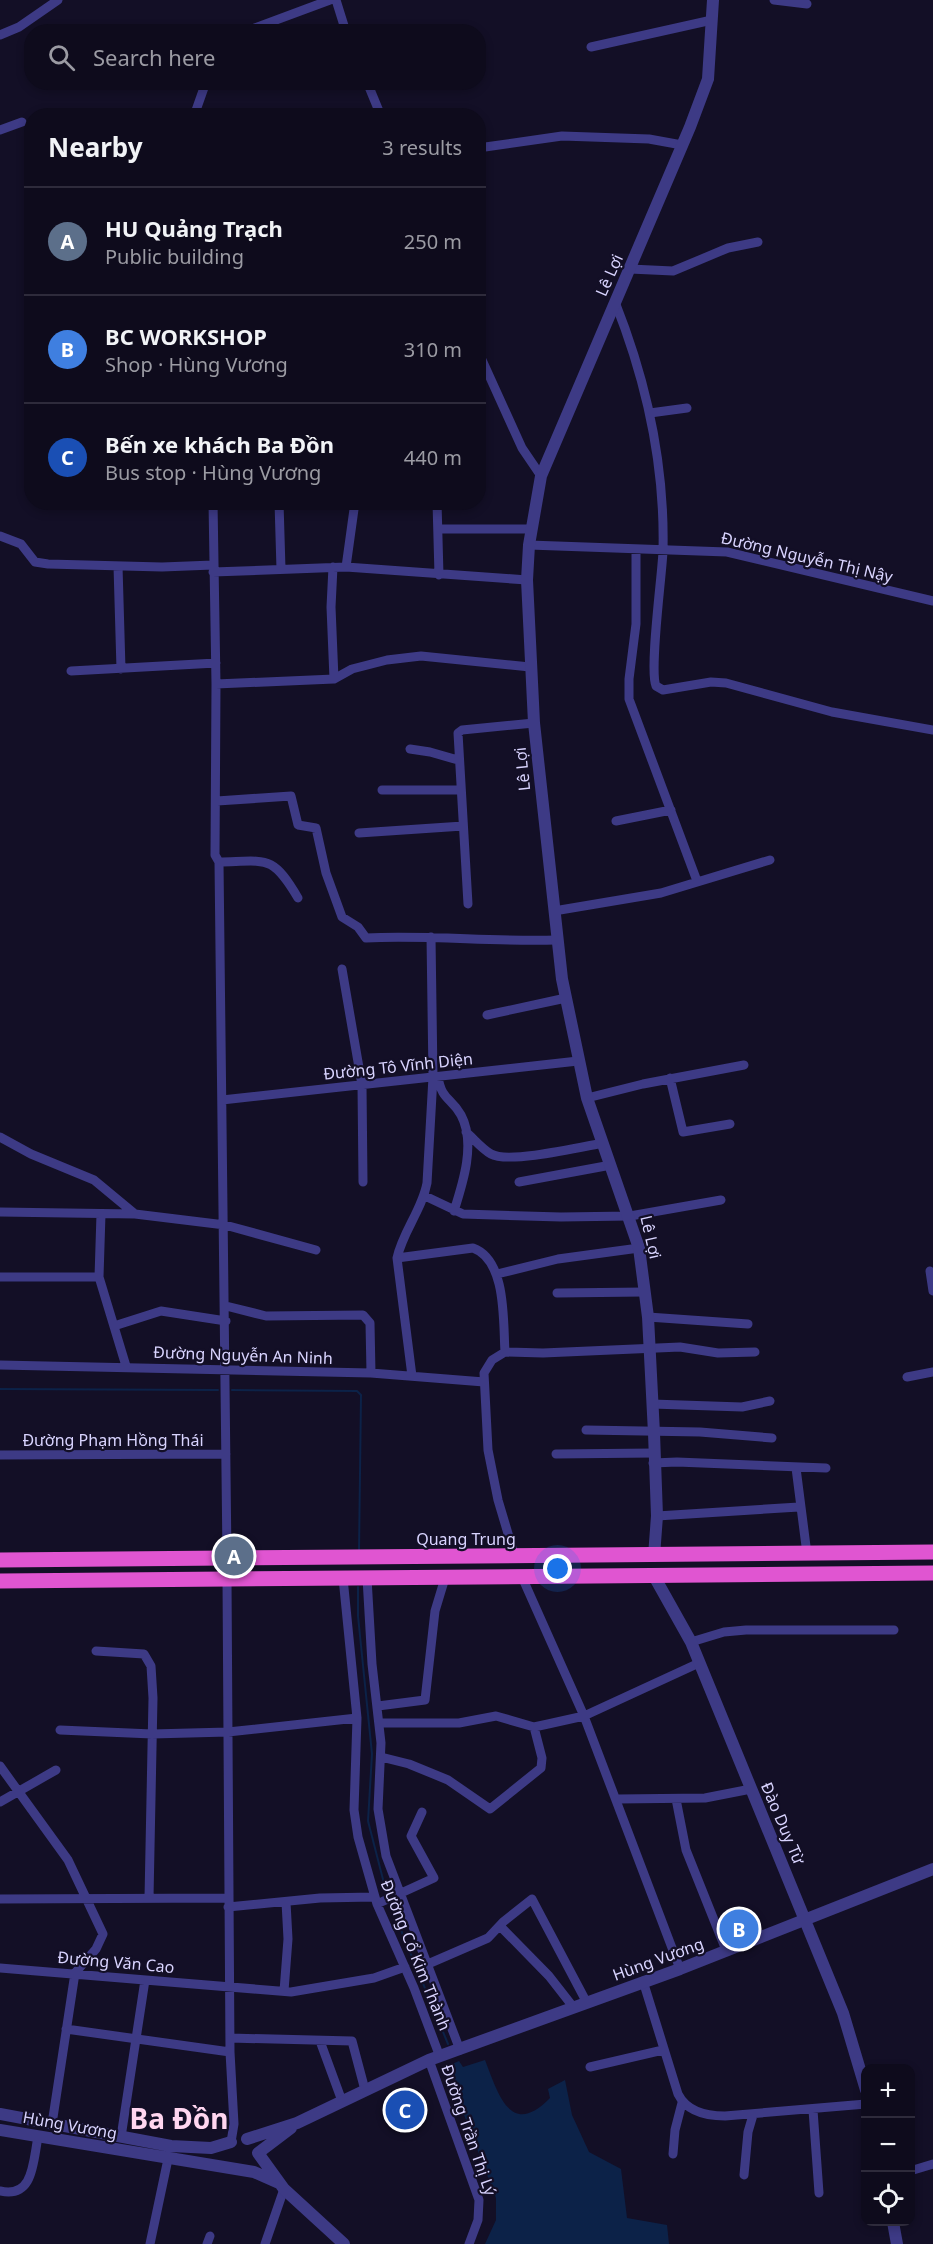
<!DOCTYPE html>
<meta charset="utf-8">
<style>
body{margin:0;font-family:"Noto Sans",sans-serif;background:#171425;color:#f1f3f6}
.controls{position:absolute;right:18px;bottom:18px;display:grid;overflow:hidden;border-radius:12px;box-shadow:0 3px 9px #0003}
.controls button{width:54px;height:54px;display:grid;place-items:center;padding:0;border:0;border-bottom:2px solid #2e2b3b;background:#0e0b1c;color:#f1f3f6;font:30px sans-serif}
.you{position:absolute;left:558px;top:1569px;width:21px;height:21px;margin:-15px;border:4px solid #fff;border-radius:50%;background:#1a73e8;box-shadow:0 0 0 9px #1a73e833}
.badge{display:grid;place-items:center;width:39px;height:39px;border-radius:50%;background:#db2777;color:#fff;font-size:20px;font-weight:700}
.pin{position:absolute;translate:-50% -50%;border:3px solid #fff;box-shadow:0 2px 6px #0006}
.list{margin:0;padding:0;list-style:none}
h2{display:flex;justify-content:space-between;align-items:center;height:78px;margin:0;padding:0 24px;font-size:26px}
h2 small{font-size:20px;font-weight:400;color:#9b9ba3}
.list li{display:grid;grid-template-columns:39px 1fr auto;gap:18px;align-items:center;box-sizing:border-box;height:108px;padding:0 24px;border-top:2px solid #2e2b3b}
.list b{display:block;font-size:22px;white-space:nowrap}
.list p{margin:0;font-size:20px;white-space:nowrap;color:#9b9ba3}
.list em{font-size:20px;font-style:normal;color:#9b9ba3}
.icon{flex:none;width:33px;height:33px;fill:none;stroke:currentColor;stroke-width:2;stroke-linecap:round;stroke-linejoin:round}
.map{position:relative;flex:none;width:933px;height:2244px;overflow:hidden}
.search{position:absolute;background:#0e0b1c;box-shadow:0 3px 9px #0003;left:24px;top:24px;width:462px;height:66px;display:flex;align-items:center;gap:15px;box-sizing:border-box;padding:0 21px;border-radius:24px;color:#9b9ba3;font-size:22px}
.panel{position:absolute;background:#0e0b1c;box-shadow:0 3px 9px #0003;left:24px;top:108px;width:462px;height:402px;border-radius:24px}
.map>svg:first-child{display:block}
.water{fill:#0c2248}
.lines{fill:none;stroke-linecap:round;stroke-linejoin:round}
.stream{stroke:#0c2248;stroke-width:2}
.minor{stroke:#3d3a85;stroke-width:9}
.tertiary{stroke:#3d3a85;stroke-width:12}
.trunk{stroke:#e055d1;stroke-width:15}
.labels{text-anchor:middle;dominant-baseline:central;stroke-width:4.5;stroke-linejoin:round;paint-order:stroke}
.street-label{font-size:16px;fill:#d9d4ff;stroke:#130f26}
.town-label{font-size:28px;font-weight:bold;fill:#ffd6f0;stroke:#130f26}
</style>
<div class="map">
<svg width="933" height="2244" viewBox="0 0 933 2244">
<rect width="100%" height="100%" fill="#130f26"/>
<path class="water" d="M485,2060C498,2093 510,2139 550,2098L548,2089L565,2080L572,2115L589,2152L621,2169L627,2218L667,2225L669,2244H485L496,2220V2198L448,2073L450,2065L459,2061L463,2067Z"/>
<g class="lines">
<path class="stream" d="M0,1389L218,1390
M232,1390L357,1391L361,1395L359,1552
M358,1587V1616L372,1754L368,1821L387,1895
M389,1901L448,2044"/>
<path class="minor" d="M336,0L346,32
M774,0L807,4
M244,32L330,0
M0,35L19,27L58,0
M591,47L712,20
M367,82L381,116
M194,116L206,82
M0,130L22,122
M478,148L562,136L649,139L682,145
M630,269L673,271L728,248L758,242
M615,302C646,380 665,466 663,551C662,576 649,670 656,686L663,690L711,682L726,683L832,712L933,730
M478,351L522,448L541,476
M650,413L687,408
M213,502L216,684L215,855L219,862L227,1559
M279,502L281,569
M437,502L439,575
M438,529H531
M0,536L21,544L35,562L48,564L162,567L213,565
M529,545L727,552L933,601
M636,550V624L629,679V699L697,881
M118,566L121,669
M333,567L331,607L334,679
M346,567L355,502
M213,572L346,567L527,580
M71,671L216,663
M216,684L334,679L352,669L387,660L421,656L530,667
M410,749L430,752L458,760
M382,790H461
M217,801L291,796L298,825L316,828L326,873L342,917L358,927L366,938C430,935 493,942 556,940
M616,821L671,810
M359,833L463,826
M219,862C267,861 272,854 298,898
M468,904L458,733L462,730L534,723
M554,911L661,893L770,860
M342,969L362,1085L363,1182
M487,1015L566,998
M438,1077C442,1101 451,1097 461,1115C476,1143 463,1183 454,1211
M670,1078L683,1132L730,1124
M587,1098L643,1084L744,1065
M222,1100L578,1061
M466,1132C474,1139 482,1149 491,1154C508,1164 581,1147 603,1143
M0,1137L31,1154L94,1180L135,1214L225,1225L316,1250
M519,1182L611,1165
M425,1196L463,1214L561,1217L630,1216L721,1200
M0,1212L135,1214
M101,1214L99,1277L126,1366
M397,1258L473,1248C507,1260 503,1323 505,1352
M930,1271L933,1291
M497,1274L558,1259L639,1248
M0,1277H99
M557,1293L644,1292
M226,1306L266,1316L363,1315L370,1323L371,1373
M648,1317L748,1324
M114,1326L161,1311L226,1321
M0,1365L371,1373L484,1382
M412,1376L397,1258C403,1231 422,1210 427,1183L433,1077L431,937
M907,1377L933,1372
M652,1404L742,1407L770,1401
M586,1430L700,1432L772,1438
M556,1454L654,1453
M0,1455L226,1454
M653,1463L677,1462L826,1468
M796,1468L807,1554
M657,1516L799,1507
M515,1557L498,1500L488,1450L484,1373L492,1360L505,1352L543,1353L680,1347L718,1353L755,1352
M522,1577L584,1716L680,1969
M343,1578L357,1718L354,1810L358,1837L377,1904L414,1988L440,2057
M367,1578L372,1664L381,1743L378,1809L386,1856L460,2050
M227,1579L230,2052L234,2124L231,2142
M691,1642L724,1632L746,1630H894
M96,1651L144,1654L151,1666L153,1698L149,1898
M378,1706L425,1700L435,1611L445,1578
M379,1723H459L496,1716L534,1727L548,1724L584,1716L699,1663
M60,1730L152,1734L228,1732L357,1718
M381,1757L409,1764L448,1780L490,1809L541,1768L542,1758L534,1727
M0,1766L68,1860L103,1934L96,1949L75,1973L52,2124
M618,1799L705,1798L751,1789
M676,1799L686,1850L726,1950
M0,1802L56,1770
M0,1899L228,1898
M377,1904L434,1878L411,1836L422,1812
M228,1907L320,1898L374,1897
M500,1926L549,1976L574,2008
M428,1964L488,1938L503,1922L532,1899L587,2003
M0,1968L291,1992L374,1978L405,1967
M643,1981L678,2094C687,2112 707,2116 725,2116L866,2104
M284,1991L288,1939L286,1902
M66,2029L230,2052
M230,2038L352,2041L365,2090
M320,2041L342,2101
M429,2060L479,2200L478,2220L469,2244
M590,2067L663,2050
M813,2110L819,2193
M121,2137L145,1980
M673,2154L675,2130L682,2103
M910,2171L933,2164
M744,2175L748,2132L753,2115
M0,2191C34,2199 33,2161 38,2137
M150,2244L168,2159
M207,2244L210,2236
M265,2244L284,2189"/>
<path class="tertiary" d="M654,1556L657,1516L654,1433L648,1317L639,1248L587,1098L562,979L534,723L527,580L529,545L541,476L690,127L708,79L713,0
M654,1576L691,1642L843,2013L866,2090
M0,2114L171,2146L211,2148L231,2142
M291,2128L258,2153L284,2189L344,2244
M0,2130L254,2172L279,2183
M247,2139L297,2123L429,2060L680,1969L933,1869
M893,2222L897,2244"/>
<path class="trunk" d="M0,1560L933,1552
M0,1581L933,1573"/>
</g>
<g class="labels">
<g class="street-label">
<text transform="translate(609 275) rotate(-66)">Lê Lợi</text>
<text transform="translate(807 557) rotate(13)">Đường Nguyễn Thị Nậy</text>
<text transform="translate(522 769) rotate(-96)">Lê Lợi</text>
<text transform="translate(398 1066) rotate(-6)">Đường Tô Vĩnh Diện</text>
<text transform="translate(651 1237) rotate(77)">Lê Lợi</text>
<text transform="translate(243 1355) rotate(2)">Đường Nguyễn An Ninh</text>
<text x="113" y="1440">Đường Phạm Hồng Thái</text>
<text x="466" y="1539">Quang Trung</text>
<text transform="translate(783 1823) rotate(67)">Đào Duy Từ</text>
<text transform="translate(416 1955) rotate(68)">Đường Cổ Kim Thành</text>
<text transform="translate(658 1959) rotate(-20)">Hùng Vương</text>
<text transform="translate(116 1962) rotate(5)">Đường Văn Cao</text>
<text transform="translate(70 2125) rotate(10)">Hùng Vương</text>
<text transform="translate(469 2130) rotate(71)">Đường Trần Thị Lý</text>
</g>
<g class="town-label">
<text x="179" y="2118">Ba Đồn</text>
</g>
</g>
</svg>
<div class="controls">
<button>+</button>
<button>−</button>
<button><svg class="icon" aria-label="locate" viewBox="0 0 24 24"><circle cx="12" cy="12" r="6"/><path d="M12 2v4M12 18v4M2 12h4M18 12h4"/></svg></button>
</div>
<div class="you"></div>
<div class="pin badge" style="left:234px;top:1556px;background:#5c6f8a">A</div>
<div class="pin badge" style="left:739px;top:1929px;background:#3f7fe0">B</div>
<div class="pin badge" style="left:405px;top:2110px;background:#1a4fb4">C</div>
<div class="search"><svg class="icon" aria-label="search" viewBox="0 0 24 24"><circle cx="10" cy="10" r="6"/><path d="M15 15l6 6"/></svg>Search here</div>
<section class="panel">
<h2>Nearby<small>3 results</small></h2>
<ul class="list">
<li><span class="badge" style="background:#5c6f8a">A</span><div><b>HU Quảng Trạch</b><p>Public building</p></div><em>250 m</em></li>
<li><span class="badge" style="background:#3f7fe0">B</span><div><b>BC WORKSHOP</b><p>Shop · Hùng Vương</p></div><em>310 m</em></li>
<li><span class="badge" style="background:#1a4fb4">C</span><div><b>Bến xe khách Ba Đồn</b><p>Bus stop · Hùng Vương</p></div><em>440 m</em></li>
</ul>
</section>
</div>
